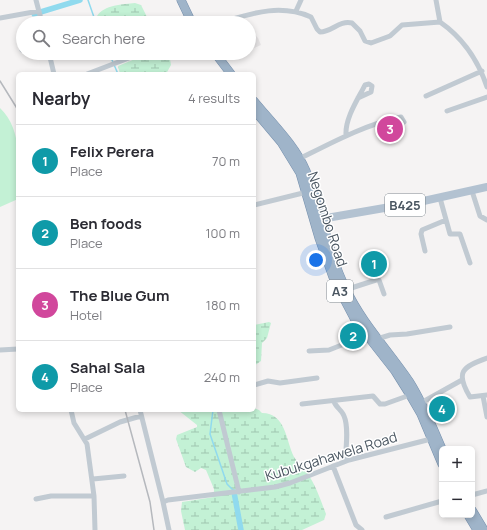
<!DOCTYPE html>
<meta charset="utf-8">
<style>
body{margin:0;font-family:Manrope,sans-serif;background:#f7f7f7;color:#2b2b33}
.controls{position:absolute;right:12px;bottom:12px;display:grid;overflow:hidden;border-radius:6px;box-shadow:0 2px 6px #0003}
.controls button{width:36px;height:36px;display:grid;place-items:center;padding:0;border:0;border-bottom:1px solid #e1e1e2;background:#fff;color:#2b2b33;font:20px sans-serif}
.you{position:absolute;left:316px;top:260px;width:14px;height:14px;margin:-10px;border:3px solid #fff;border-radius:50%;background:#1a73e8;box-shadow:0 0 0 6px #1a73e833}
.badge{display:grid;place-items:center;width:26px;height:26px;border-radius:50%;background:#1a73e8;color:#fff;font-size:13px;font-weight:700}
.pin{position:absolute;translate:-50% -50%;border:2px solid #fff;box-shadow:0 1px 4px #0006}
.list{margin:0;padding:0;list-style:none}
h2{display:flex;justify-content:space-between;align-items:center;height:52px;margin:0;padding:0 16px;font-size:17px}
h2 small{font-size:13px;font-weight:400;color:#7c7c81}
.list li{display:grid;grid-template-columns:26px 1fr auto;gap:12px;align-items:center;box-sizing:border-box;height:72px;padding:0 16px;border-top:1px solid #e1e1e2}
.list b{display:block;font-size:15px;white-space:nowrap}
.list p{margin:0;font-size:13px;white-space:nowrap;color:#7c7c81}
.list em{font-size:13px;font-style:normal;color:#7c7c81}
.icon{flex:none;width:22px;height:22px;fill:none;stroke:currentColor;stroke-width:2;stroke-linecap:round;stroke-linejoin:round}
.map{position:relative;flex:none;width:487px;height:530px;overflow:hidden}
.search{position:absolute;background:#fff;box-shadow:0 2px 6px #0003;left:16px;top:16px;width:240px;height:44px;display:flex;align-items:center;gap:10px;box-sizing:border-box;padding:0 14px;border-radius:22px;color:#7c7c81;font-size:15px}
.panel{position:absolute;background:#fff;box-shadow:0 2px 6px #0003;left:16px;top:72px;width:240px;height:340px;border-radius:6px}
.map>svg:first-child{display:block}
.education{fill:#e6e4e5}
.green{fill:#c3f1d5}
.wetland{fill:url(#wetland-marsh)}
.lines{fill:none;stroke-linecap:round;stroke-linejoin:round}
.stream{stroke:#90daee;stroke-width:1.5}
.canal{stroke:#90daee;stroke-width:5.5}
.trunk-casing{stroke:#7690ad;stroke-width:9}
.minor{stroke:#c1cad2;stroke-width:5}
.primary{stroke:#b3c2d1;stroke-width:8}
.trunk{stroke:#9fb4c9;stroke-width:8}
.rail{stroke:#b5b8bd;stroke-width:1.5}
.labels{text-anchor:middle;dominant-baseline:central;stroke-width:3;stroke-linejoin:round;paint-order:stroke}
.shield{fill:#fff;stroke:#808990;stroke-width:1}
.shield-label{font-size:13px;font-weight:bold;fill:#4a5661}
.street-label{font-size:14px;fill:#4a5661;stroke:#fff}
</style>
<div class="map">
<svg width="487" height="530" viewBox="0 0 487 530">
<defs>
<pattern id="wetland-marsh" width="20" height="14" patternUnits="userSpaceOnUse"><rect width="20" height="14" fill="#c3f1d5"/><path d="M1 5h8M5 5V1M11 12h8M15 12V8" fill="none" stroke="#a0c6b0"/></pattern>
</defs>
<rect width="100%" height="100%" fill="#f5f3f3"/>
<path class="education" d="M249,24L251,31L258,38L261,45L249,50Z"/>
<path class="green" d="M0,108C24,131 18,169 18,199L0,207Z"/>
<path class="wetland" d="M135,3L141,5L150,23H99L97,16C104,5 123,4 135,3Z
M134,53H169L171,65L166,74H120L118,66L135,59Z
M269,322L271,323L267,338L262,343L261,361L254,366V325Z
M254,408L259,410L262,413C286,413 286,441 294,457C298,463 305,467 308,474C316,486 321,501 326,514L324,520L302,530H185L181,511L182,502L214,497V489L206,470L201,468L195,472L186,467L176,439L177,435L197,427V425L178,410H254Z"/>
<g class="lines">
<path class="stream" d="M88,0L96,23
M109,53L118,74
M213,410L210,434L227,484L233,490"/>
<path class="canal" d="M34,14L80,0
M234,492L241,530"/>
<g class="trunk-casing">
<path id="trunk" d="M181,0L192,23
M215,53L231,74
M254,101C272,123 295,145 306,171C322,210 327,251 346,289C362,323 388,350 409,381C423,403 432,426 442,449
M254,110L281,142L300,173L319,238L334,280L355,320L395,371L410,395L421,414L442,464
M472,510L484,530
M468,515L477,530"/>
</g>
<path class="minor" d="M36,0L42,23
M436,0L440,22C463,38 478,60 487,87
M296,11L301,0
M0,18L39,11
M219,23C250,14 279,3 311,17L317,29L320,32C332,32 339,20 352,23L360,31L365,41L371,43L390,36L402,25L440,22
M22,50L23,49
M49,53L54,74
M87,74L142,53
M426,96L482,71
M447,111L487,97
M346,135C345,118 358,99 365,85L369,84L372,86L371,92L358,98
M299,159C333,142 364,125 401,117L404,122
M472,191L480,216L487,220
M440,198L450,234H460L470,263
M254,205L307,192
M425,251L421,234L422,230L446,220
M345,290L376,280H379L384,294
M377,339L390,335L407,334L450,327
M0,350L18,349
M309,351L329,350L367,335
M487,358C462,367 455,372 470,397L487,395
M254,385L268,381L280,383L317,378
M483,396L487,417
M334,401C335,407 342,410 344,416C349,427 346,449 345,461
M302,404L373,396L380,404H385L410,395
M419,404L462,380
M71,410L74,423L87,444L94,496L95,530
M140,410L163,502
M219,410L239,492
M85,439L120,422L141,416
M333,466L356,525L362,530
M93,479L124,476
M472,495L487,491
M36,499L51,496H94
M386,517L442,501
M169,530L163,502L168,500L275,487L290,483L349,460L431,439"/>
<path class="primary" d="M315,220L419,202L487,187"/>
<use href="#trunk" class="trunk"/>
<path class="rail" d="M0,81L18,110
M125,410L150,502L154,530"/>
</g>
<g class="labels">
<g class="shield">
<rect x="385" y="194" width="40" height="22" rx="3"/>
<rect x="327" y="280" width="26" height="22" rx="3"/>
</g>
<g class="shield-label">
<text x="405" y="205">B425</text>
<text x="340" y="291">A3</text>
</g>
<g class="street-label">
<text transform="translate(328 219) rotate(72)">Negombo Road</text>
<text transform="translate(331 456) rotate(-17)">Kubukgahawela Road</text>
</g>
</g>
</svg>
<div class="controls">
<button>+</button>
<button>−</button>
</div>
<div class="you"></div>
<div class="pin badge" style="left:374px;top:264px;background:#0f9aa8">1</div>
<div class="pin badge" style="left:353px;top:336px;background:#0f9aa8">2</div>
<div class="pin badge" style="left:390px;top:129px;background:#d1479c">3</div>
<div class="pin badge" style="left:442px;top:409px;background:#0f9aa8">4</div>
<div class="search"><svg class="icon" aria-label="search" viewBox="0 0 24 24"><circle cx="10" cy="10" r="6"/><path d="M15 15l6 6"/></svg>Search here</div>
<section class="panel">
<h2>Nearby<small>4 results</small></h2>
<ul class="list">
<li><span class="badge" style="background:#0f9aa8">1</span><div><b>Felix Perera</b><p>Place</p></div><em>70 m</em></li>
<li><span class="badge" style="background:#0f9aa8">2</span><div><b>Ben foods</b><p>Place</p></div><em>100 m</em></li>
<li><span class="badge" style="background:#d1479c">3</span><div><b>The Blue Gum</b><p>Hotel</p></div><em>180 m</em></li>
<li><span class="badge" style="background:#0f9aa8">4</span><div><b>Sahal Sala</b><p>Place</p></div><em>240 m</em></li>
</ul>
</section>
</div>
